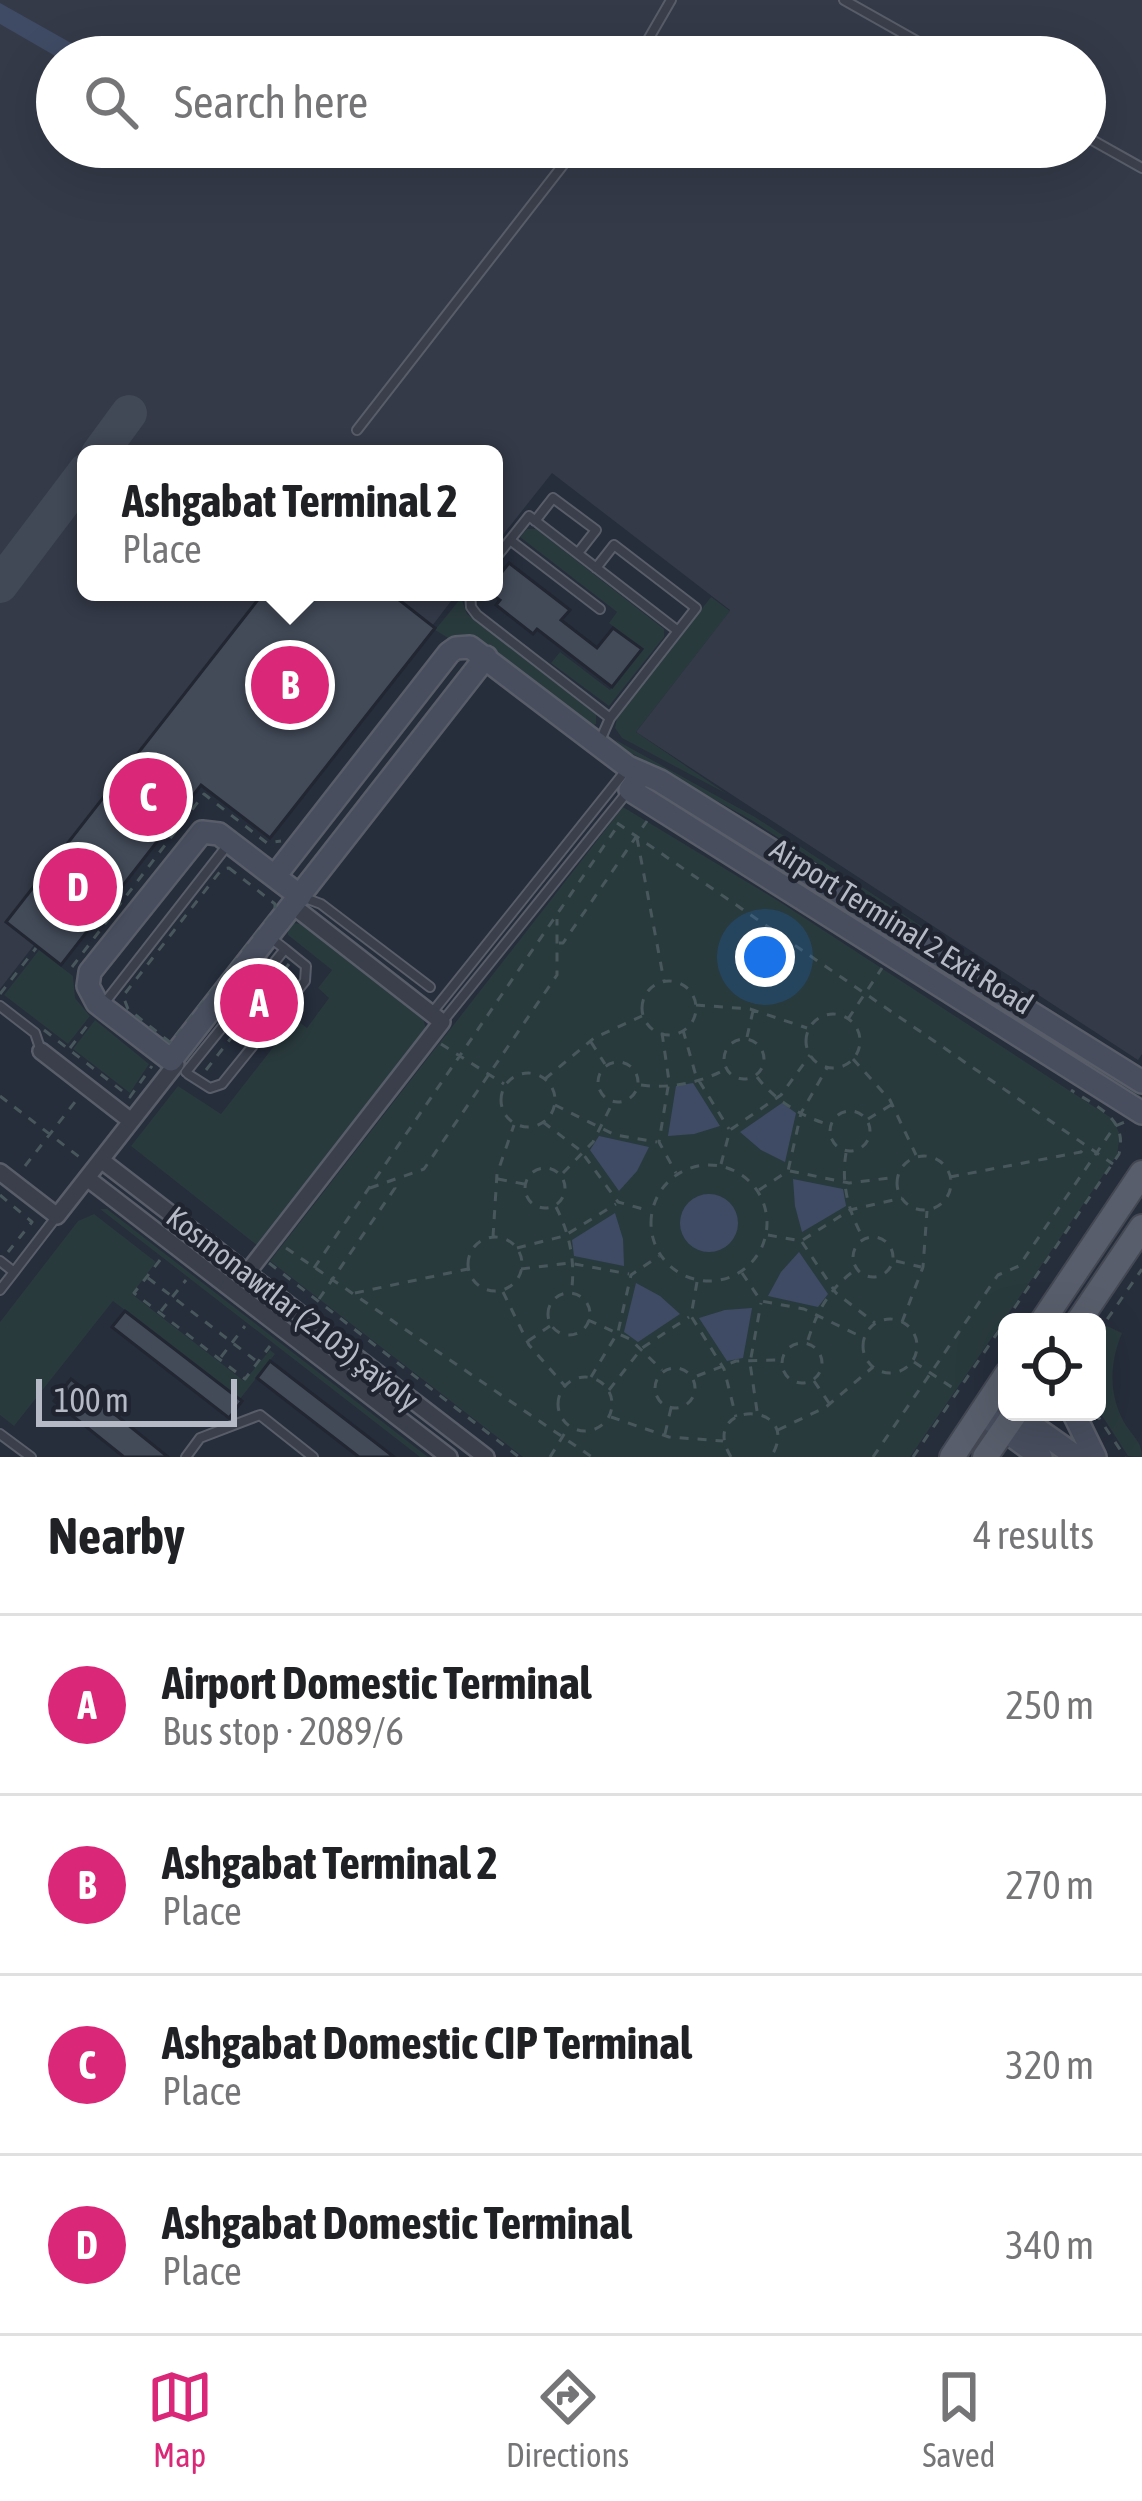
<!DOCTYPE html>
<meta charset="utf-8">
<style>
body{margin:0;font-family:"Asap Condensed",sans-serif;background:#f6f6f6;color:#202124}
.controls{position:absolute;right:36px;bottom:36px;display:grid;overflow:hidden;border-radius:18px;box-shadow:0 12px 48px #0002}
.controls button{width:108px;height:108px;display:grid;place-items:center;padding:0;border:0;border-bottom:3px solid #e0e0e0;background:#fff;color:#202124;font:60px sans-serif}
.scale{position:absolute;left:36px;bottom:30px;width:201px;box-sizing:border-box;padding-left:12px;border:6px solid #b6bac6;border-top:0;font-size:33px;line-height:42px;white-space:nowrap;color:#b6bac6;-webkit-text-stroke:9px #1f2430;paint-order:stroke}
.you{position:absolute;left:765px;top:957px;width:42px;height:42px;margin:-30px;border:9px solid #fff;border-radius:50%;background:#1a73e8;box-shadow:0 0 0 18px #1a73e833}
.badge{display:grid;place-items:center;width:78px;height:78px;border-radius:50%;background:#db2777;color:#fff;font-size:39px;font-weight:700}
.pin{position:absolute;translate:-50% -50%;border:6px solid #fff;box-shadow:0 3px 12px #0006}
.popup{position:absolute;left:77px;top:445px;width:426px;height:156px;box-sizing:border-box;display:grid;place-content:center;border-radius:18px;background:#fff;filter:drop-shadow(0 3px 9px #0005);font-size:39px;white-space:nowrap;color:#757577}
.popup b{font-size:45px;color:#202124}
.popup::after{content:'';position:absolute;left:50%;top:100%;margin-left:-24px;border:24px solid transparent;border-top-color:#fff}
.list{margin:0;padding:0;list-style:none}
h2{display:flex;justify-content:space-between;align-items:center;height:156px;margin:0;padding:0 48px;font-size:51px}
h2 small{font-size:39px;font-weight:400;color:#757577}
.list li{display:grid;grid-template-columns:78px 1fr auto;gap:36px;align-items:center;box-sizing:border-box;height:180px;padding:0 48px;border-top:3px solid #e0e0e0}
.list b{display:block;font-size:45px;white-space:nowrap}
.list p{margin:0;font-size:39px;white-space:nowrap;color:#757577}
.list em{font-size:39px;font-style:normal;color:#757577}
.icon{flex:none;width:66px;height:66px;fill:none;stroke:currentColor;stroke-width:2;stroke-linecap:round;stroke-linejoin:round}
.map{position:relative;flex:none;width:1142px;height:1457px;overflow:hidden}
.search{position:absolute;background:#fff;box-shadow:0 12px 48px #0002;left:36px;right:36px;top:36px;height:132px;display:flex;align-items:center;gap:30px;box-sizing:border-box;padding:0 42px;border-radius:66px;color:#757577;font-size:45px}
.sheet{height:876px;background:#fff}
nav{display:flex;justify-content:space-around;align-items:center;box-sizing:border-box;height:168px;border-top:3px solid #e0e0e0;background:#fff;font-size:33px;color:#757577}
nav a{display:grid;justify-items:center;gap:6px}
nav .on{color:#db2777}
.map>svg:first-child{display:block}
.airport{fill:#343a48;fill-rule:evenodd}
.green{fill:#293a3d}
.water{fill:#3f4b64}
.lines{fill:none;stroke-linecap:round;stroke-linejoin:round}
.taxiway{stroke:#414856;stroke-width:36}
.building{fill:#434b59;stroke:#212632;stroke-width:3}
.lane-casing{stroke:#585d69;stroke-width:12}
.street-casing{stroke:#585d69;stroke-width:20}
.secondary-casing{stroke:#585d69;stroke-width:26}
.primary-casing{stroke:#434854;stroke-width:28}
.path{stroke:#48575b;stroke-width:3;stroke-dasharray:9 9;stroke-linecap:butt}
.lane{stroke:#3a3f4b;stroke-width:8}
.street{stroke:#3a3f4b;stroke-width:15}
.secondary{stroke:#484e5e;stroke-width:21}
.primary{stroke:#585e6b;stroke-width:24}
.labels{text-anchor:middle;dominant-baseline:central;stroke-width:9;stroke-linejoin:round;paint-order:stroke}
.street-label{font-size:30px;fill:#b6bac6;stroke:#1f2430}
</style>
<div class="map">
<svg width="1142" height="1457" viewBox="0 0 1142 1457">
<rect width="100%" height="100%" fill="#262d3b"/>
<path class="airport" d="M0,0H1142V1054L1138,1060L636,732L730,610L552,473L494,546V454H86V592H458L270,838L201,786L61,965L34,945L0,989ZM57,57H1085V147H57Z"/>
<path class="green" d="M527,529H536L664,629V637L609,706L551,663L560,652L610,690L642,649L609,623L617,612L520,537Z
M711,597L730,611L636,732L727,794L622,738L615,728L617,717Z
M461,598L467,614L596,714V724L591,726L435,630Z
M614,739L755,817L1142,1071V1076L753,821L633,754L631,756Z
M653,788L761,849L1142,1097V1103L757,855L653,795Z
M623,807L780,902L1113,1119L1120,1135L1117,1155L910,1457H523L270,1261Z
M294,923L301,924L423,1018L426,1029L258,1246L131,1146L178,1086L221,1114L295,1019L307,1028L329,998L318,988L332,970L288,935V927Z
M39,950L73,976L75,998L90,1016L68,1044L4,995Z
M95,1020L149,1064L130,1093L73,1049Z
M100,1209H107L428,1457H420Z
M94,1214L156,1262L132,1294L244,1381L270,1350L275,1354L240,1399L113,1301L14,1426L0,1415V1322L78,1221Z
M1107,1326L1122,1333C1110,1362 1108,1393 1124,1422C1132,1436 1142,1441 1142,1457L1128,1456L1097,1408V1343Z"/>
<path class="water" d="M0,3L96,57H57L0,24Z
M693,1083L720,1126L694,1134L668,1136L676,1086Z
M782,1103L796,1113L785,1162L761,1150L740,1132Z
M599,1136L649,1147L637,1171L619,1191L590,1150Z
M793,1179L843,1189L846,1206L802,1232L795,1206Z
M680 1223a29 29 0 1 1 58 0a29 29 0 1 1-58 0Z
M615,1213L623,1239L624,1266L574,1256L572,1240Z
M799,1252L828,1294L818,1307L768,1296L781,1272Z
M636,1283L660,1296L680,1314L638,1342L624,1332Z
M752,1308L743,1358L727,1361L699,1318L725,1310Z"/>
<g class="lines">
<path class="taxiway" d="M99,454L129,413
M0,585L86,471"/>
</g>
<path class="building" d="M509,563L570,610L561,620L597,648L613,628L642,649L612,687L537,629L533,634L496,605L500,600L494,596V582Z
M264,592H389L435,628L270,838L201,785L61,965L6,922Z
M125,1311L242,1401L229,1418L112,1327Z
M270,1361L394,1457H359L257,1378Z
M71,1379L168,1457H124L54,1401Z"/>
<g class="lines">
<g class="lane-casing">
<path id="lane" d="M844,0L945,57
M638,57L671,0
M1085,136L1142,168
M357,430L577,147
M535,521L553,498L596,530L578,553
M510,540L600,609
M494,560L529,516L678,631L610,718L599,743
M596,568L614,545L696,608L678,631
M470,592L471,607L477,615L610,718
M305,898L321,904L430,987
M0,1006L35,1033L41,1051
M102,1006L230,842
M431,1014L627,769
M443,1021L629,790
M186,1072L285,949L272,939
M188,1074L210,1088L222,1084L305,981L306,966L285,949
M0,1261L14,1272L0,1290
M14,1272L57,1216
M0,1434L31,1457
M186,1457L200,1438L260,1415L313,1457"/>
</g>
<g class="street-casing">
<path id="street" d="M41,1051L131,1121
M101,1160L486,1457
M0,1172L57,1216L176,1064L171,1060
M87,1178L449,1457
M247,1273L442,1022L292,905"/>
</g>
<g class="secondary-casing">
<path id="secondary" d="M642,773L630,790L1142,1113
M275,876L449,653L456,648L470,647L628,767L660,781L1142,1082
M300,896L219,834L202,832L90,972L88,986L97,1003L171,1060L486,657
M1013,1412L1077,1457
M1073,1412L1095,1457
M982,1414L1041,1457"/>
</g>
<g class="primary-casing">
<path id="primary" d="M1042,1322L1142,1173
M1078,1322L1142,1227
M952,1457L1007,1374
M985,1457L1016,1412"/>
</g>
<path class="path" d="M617,823L1113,1164
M637,838L664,981
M229,868L275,904V911L171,1043L128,1009L123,996L222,869Z
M559,943H563L647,821
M72,967L204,794L267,843L281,841
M642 1008a27 27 0 1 1 54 0a27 27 0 1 1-54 0Z
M0,994L36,948
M696,1005L750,1009L807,1028
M806 1041a27 27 0 1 1 54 0a27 27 0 1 1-54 0Z
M848,1019L882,968
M44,1030L130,1097L152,1066
M683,1030L696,1076L729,1129
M662,1033L669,1081L659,1142L676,1173
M747,1037L753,1011
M724 1059a20 20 0 1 1 40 0a20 20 0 1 1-40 0Z
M591,1042L605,1064
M441,1044L504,1084
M70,1048L90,1022
M853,1059L890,1100L916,1155
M598 1082a20 20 0 1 1 40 0a20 20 0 1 1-40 0Z
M206,1070L289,964
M501 1100a27 27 0 1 1 54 0a27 27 0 1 1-54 0Z
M757,1077C774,1099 800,1116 827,1124
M545,1079L594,1038L642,1016
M641,1085C668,1089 700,1083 724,1070
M0,1096L82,1159
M555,1105L615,1135L657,1142
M830 1131a20 20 0 1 1 40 0a20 20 0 1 1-40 0Z
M868,1119L891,1105
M543,1122L581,1151L618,1202L650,1211
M846,1153C841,1183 848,1210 862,1236
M897 1183a27 27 0 1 1 54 0a27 27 0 1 1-54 0Z
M721,1164L730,1130L781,1095L810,1055
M651 1223a58 58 0 1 1 116 0a58 58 0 1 1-116 0Z
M25,1166L75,1102
M525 1188a20 20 0 1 1 40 0a20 20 0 1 1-40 0Z
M790,1171L849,1183L898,1177
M563,1173L593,1142L612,1104
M950,1177L1081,1152L1085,1147
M498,1179L524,1184
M370,1188L424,1169L557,975V919
M759,1190L788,1171L801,1113L827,1068
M0,1195L32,1222L8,1252
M556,1207C570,1234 576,1264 571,1294
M768,1235L801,1241L850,1210L902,1198
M853 1257a20 20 0 1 1 40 0a20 20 0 1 1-40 0Z
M493,1237L497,1174L514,1125
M468 1264a27 27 0 1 1 54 0a27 27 0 1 1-54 0Z
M802,1242L836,1293L875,1323
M286,1248L592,1457
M517,1248L564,1236L616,1204
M160,1260L134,1293L245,1379L270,1346
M896,1261L921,1267
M269,1263L519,1457
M314,1268L619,824
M521,1269L569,1263L629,1274
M742,1273L761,1301L804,1309L864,1338
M148,1278L255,1360
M697,1282L691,1316L724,1369L736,1417
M503,1292L529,1345L565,1386
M355,1293L468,1269
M548 1314a21 21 0 1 1 42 0a21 21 0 1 1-42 0Z
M319,1299L395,1188L393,1183
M161,1311L186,1280
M863 1346a27 27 0 1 1 54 0a27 27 0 1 1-54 0Z
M588,1320L630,1339L662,1370
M902,1322L923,1267L927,1211
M1097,1334L1142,1269
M808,1340C817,1311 830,1288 855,1270
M528,1341L550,1326
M782 1363a20 20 0 1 1 40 0a20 20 0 1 1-40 0Z
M221,1357L245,1326
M914,1362L956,1390
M655 1388a20 20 0 1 1 40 0a20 20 0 1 1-40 0Z
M697,1376L736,1361L779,1360
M591,1377L618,1332L631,1275L659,1256
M558 1404a27 27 0 1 1 54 0a27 27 0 1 1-54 0Z
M814,1381L829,1403
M609,1390L642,1348L689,1317
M757,1411L750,1363L761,1303
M1095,1412L1125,1457
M611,1417L669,1437L723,1441
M778,1430L826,1407L873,1367
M665,1434L671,1408
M550,1457L568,1428
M731,1457C696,1399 806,1400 771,1457
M873,1457L998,1275L1019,1266L1115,1126L1125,1122
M913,1457L1119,1154C1128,1118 1097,1107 1071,1090"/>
<use href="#lane" class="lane"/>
<use href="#street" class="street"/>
<use href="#secondary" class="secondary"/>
<use href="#primary" class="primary"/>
</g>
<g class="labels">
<g class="street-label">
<text transform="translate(902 926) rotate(32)">Airport Terminal 2 Exit Road</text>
<text transform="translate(293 1308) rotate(38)">Kosmonawtlar (2103) şaýoly</text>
</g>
</g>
</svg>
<div class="controls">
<button><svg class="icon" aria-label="locate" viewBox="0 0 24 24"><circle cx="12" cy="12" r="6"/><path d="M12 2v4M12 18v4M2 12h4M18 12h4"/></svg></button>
</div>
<div class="scale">100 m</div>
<div class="you"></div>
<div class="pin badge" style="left:259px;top:1003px">A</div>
<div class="pin badge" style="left:290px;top:685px">B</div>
<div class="popup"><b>Ashgabat Terminal 2</b>Place</div>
<div class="pin badge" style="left:148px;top:797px">C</div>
<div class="pin badge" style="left:78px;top:887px">D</div>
<div class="search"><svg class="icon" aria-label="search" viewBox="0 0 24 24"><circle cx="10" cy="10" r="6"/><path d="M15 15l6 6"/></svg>Search here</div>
</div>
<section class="sheet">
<h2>Nearby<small>4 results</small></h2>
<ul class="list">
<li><span class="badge">A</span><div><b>Airport Domestic Terminal</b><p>Bus stop · 2089/6</p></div><em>250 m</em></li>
<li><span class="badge">B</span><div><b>Ashgabat Terminal 2</b><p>Place</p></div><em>270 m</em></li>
<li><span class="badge">C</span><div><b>Ashgabat Domestic CIP Terminal</b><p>Place</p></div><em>320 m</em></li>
<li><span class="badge">D</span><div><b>Ashgabat Domestic Terminal</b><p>Place</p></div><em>340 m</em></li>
</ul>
</section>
<nav>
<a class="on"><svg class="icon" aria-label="map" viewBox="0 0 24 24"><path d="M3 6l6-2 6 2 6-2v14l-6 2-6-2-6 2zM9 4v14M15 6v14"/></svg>Map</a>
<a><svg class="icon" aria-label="directions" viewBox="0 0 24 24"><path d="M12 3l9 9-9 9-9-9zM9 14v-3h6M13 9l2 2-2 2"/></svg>Directions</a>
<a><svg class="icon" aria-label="saved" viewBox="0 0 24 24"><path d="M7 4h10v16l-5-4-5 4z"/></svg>Saved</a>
</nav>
